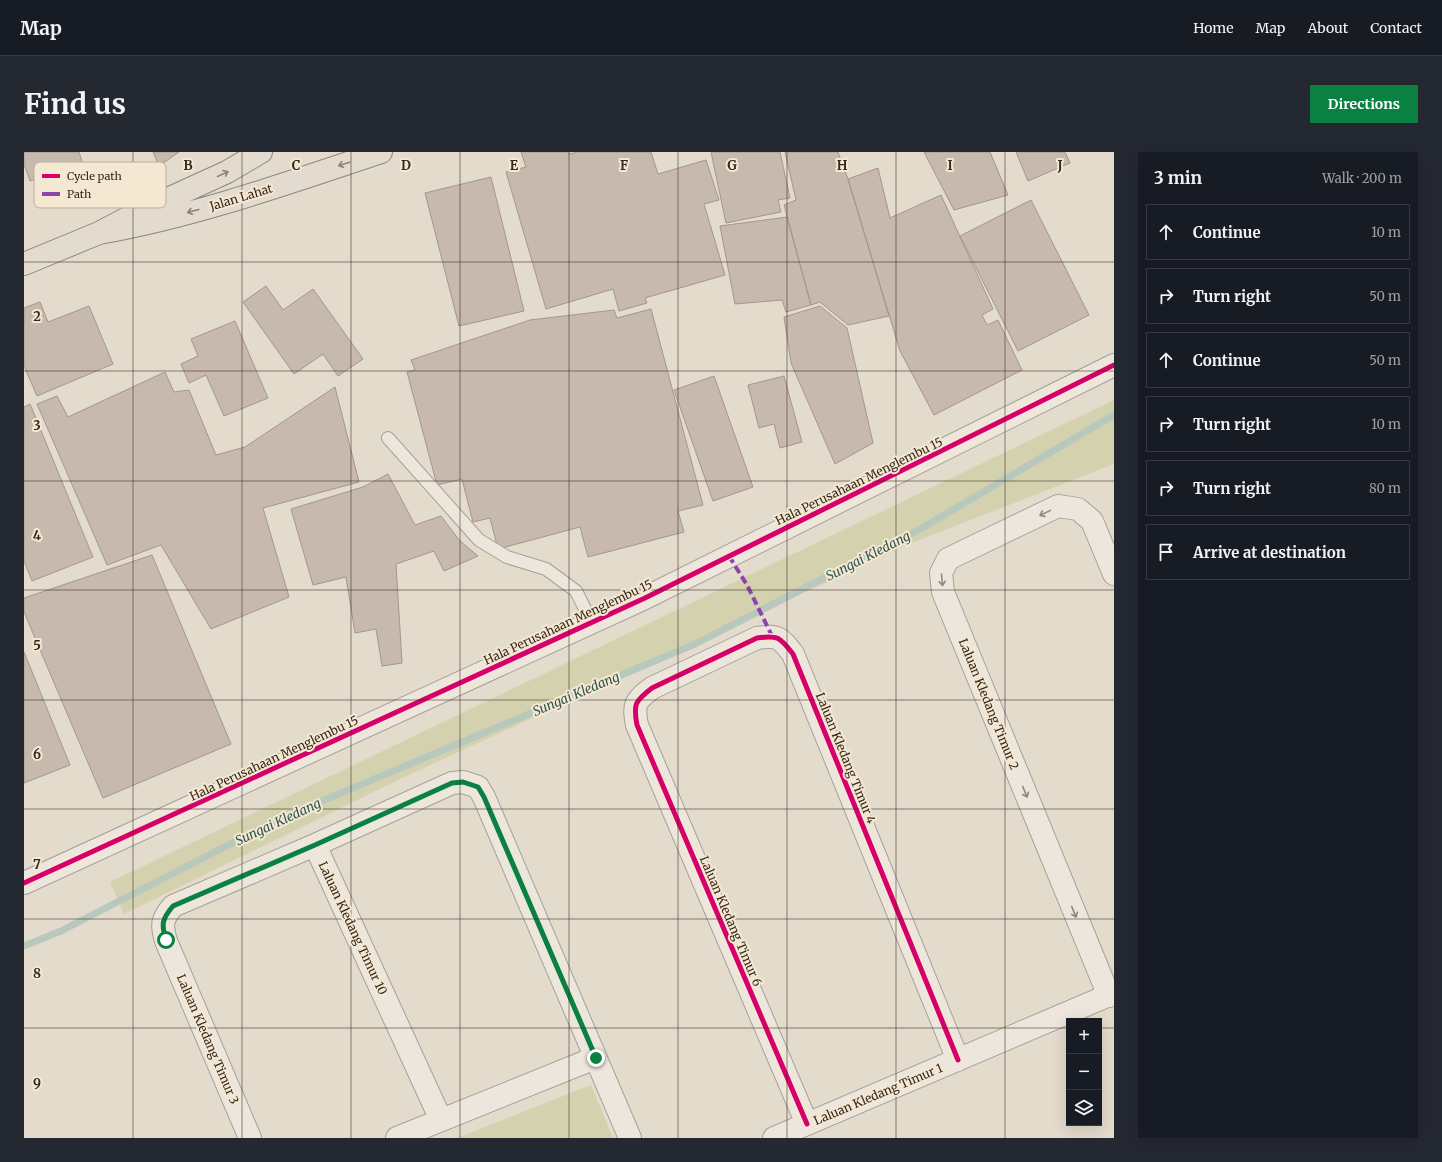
<!DOCTYPE html>
<meta charset="utf-8">
<style>
body{margin:0;font-family:Merriweather,serif;background:#242831;color:#f1f3f6}
.controls{position:absolute;right:12px;bottom:12px;display:grid;overflow:hidden;border-radius:0px;box-shadow:0 4px 16px #0002}
.controls button{width:36px;height:36px;display:grid;place-items:center;padding:0;border:0;border-bottom:1px solid #363941;background:#171b24;color:#f1f3f6;font:20px sans-serif}
.stop{position:absolute;width:12px;height:12px;margin:-9px;border:3px solid #0b8043;border-radius:50%;background:#fff}
.stop.end{background:#0b8043;border-color:#fff;box-shadow:0 1px 4px #0008}
.list{margin:0;padding:0;list-style:none}
h2{display:flex;justify-content:space-between;align-items:center;height:52px;margin:0;padding:0 16px;font-size:17px}
h2 small{font-size:13px;font-weight:400;color:#9ea1a6}
.list li{display:grid;grid-template-columns:26px 1fr auto;gap:12px;align-items:center;box-sizing:border-box;height:56px;margin:0 8px 8px;padding:0 8px;border:1px solid #363941;border-radius:0px}
.list b{display:block;font-size:15px;white-space:nowrap}
.list em{font-size:13px;font-style:normal;color:#9ea1a6}
.icon{flex:none;width:22px;height:22px;fill:none;stroke:currentColor;stroke-width:2;stroke-linecap:round;stroke-linejoin:round}
.map{position:relative;flex:none;width:1090px;height:986px;overflow:hidden;border-radius:0px}
header{display:flex;align-items:center;gap:24px;box-sizing:border-box;height:56px;padding:0 20px;background:#171b24;border-bottom:1px solid #363941}
header strong{font-size:19px}
nav{display:flex;gap:22px;margin-inline-start:auto;font-size:14px}
.intro{display:flex;align-items:center;justify-content:space-between;box-sizing:border-box;height:96px;padding:0 24px}
h1{margin:0;font-size:28px}
.button{padding:10px 18px;border-radius:0px;background:#0b8043;color:#fff;font-size:14px;font-weight:700}
main{display:flex;gap:24px;padding:0 24px}
aside{flex:1;background:#171b24;border-radius:0px;box-shadow:0 4px 16px #0002}
.map>svg:first-child{display:block}
.green{fill:#d4d2ae}
.lines{fill:none;stroke-linecap:round;stroke-linejoin:round}
.stream{stroke:#b8c8bd;stroke-width:7}
.building{fill:#c7b9ad;stroke:#a3978c}
.lane-casing{stroke:#a8a096;stroke-width:14}
.street-casing{stroke:#a8a096;stroke-width:24}
.primary-casing{stroke:#8e867c;stroke-width:24}
.lane{stroke:#ece6dd;stroke-width:12}
.street{stroke:#ece6dd;stroke-width:22}
.primary{stroke:#e3dbcf;stroke-width:22}
.quiet{stroke:#8e44ad;stroke-width:4;stroke-dasharray:8 4;stroke-linecap:butt}
.cycleway-casing{stroke:#f5e8d2;stroke-width:8}
.cycleway{stroke:#d6006c;stroke-width:5}
.oneway{stroke:#8d8276}
.oneway2{stroke:#92877e}
.route{stroke:#0b8043;stroke-width:5}
.grid{fill:none;stroke:#37281e;stroke-width:1;stroke-opacity:0.55}
.labels{text-anchor:middle;dominant-baseline:central;stroke-width:4;stroke-linejoin:round;paint-order:stroke}
.street-label{font-size:12px;fill:#37281e;stroke:#f5e8d2}
.water-label{font-size:13px;font-style:italic;fill:#2d5651;stroke:#f5e8d2}
.key{fill:#f5e8d2;stroke:#bcae9c;stroke-width:1}
.key-label{font-size:11px;fill:#37281e}
.grid-label{font-size:13px;text-anchor:middle;font-weight:bold;fill:#37281e;stroke:#f5e8d2;stroke-width:4;stroke-linejoin:round;paint-order:stroke}
</style>
<header>
<strong>Map</strong>
<nav><a>Home</a><a>Map</a><a>About</a><a>Contact</a></nav>
</header>
<div class="intro"><h1>Find us</h1><a class="button">Directions</a></div>
<main>
<div class="map">
<svg width="1090" height="986" viewBox="0 0 1090 986">
<rect width="100%" height="100%" fill="#e3dbcc"/>
<path class="green" d="M1090,248V312L885,392L374,628L100,762L86,730Z
M567,933L589,986H433Z"/>
<g class="lines">
<path class="stream" d="M0,794L37,779L253,668L671,492L898,376L1090,263"/>
</g>
<path class="building" d="M0,0H55L58,10L6,29L0,12Z
M129,0H155L135,14Z
M497,0H545V2L554,0H627L634,22L682,8L695,48L680,52L701,123L621,146L623,151L595,159L589,137L522,157L482,20L502,15Z
M687,0H756L766,46L754,48L757,60L702,71Z
M761,0H814L824,27L865,164L824,173L796,150L787,153L760,53L772,48Z
M900,0H966L984,43L930,58Z
M992,0H1041L1046,11L1004,29Z
M854,16L866,66L917,43L969,157L958,163L963,173L974,168L998,218L910,263L876,199L824,27Z
M467,25L500,159L435,174L401,41Z
M1007,48L1065,163L994,199L936,84Z
M763,65L787,153L762,160L758,148L711,152L696,74Z
M242,134L259,158L289,137L339,207L314,224L299,202L270,222L219,150Z
M16,150L24,170L65,154L89,212L13,244L0,214V156Z
M796,154L823,176L849,291L811,312L767,211L760,165Z
M627,157L679,353L654,359L660,380L564,405L556,375L474,397L466,366L449,370L438,327L413,333L383,220L391,218L387,208L506,168L590,158L593,166Z
M211,169L244,246L200,264L182,223L165,231L157,212L174,204L167,187Z
M141,220L150,240L165,238L192,303L221,295L311,235L335,330L239,356L265,445L187,477L137,393L83,413L13,252L33,244L44,265Z
M690,224L729,335L689,349L650,238Z
M760,224L778,290L756,296L750,272L735,276L724,233Z
M6,252L69,405L8,429L0,409V255Z
M364,322L391,373L417,364L435,388L454,404L420,419L410,399L372,412L378,511L358,514L352,477L331,481L322,425L289,433L267,357L339,335Z
M128,403L207,592L79,646L0,460V446Z
M0,500L46,613L0,631Z"/>
<g class="lines">
<g class="lane-casing">
<path id="lane" d="M364,286L455,388L483,405L522,417L552,439L568,471"/>
</g>
<g class="street-casing">
<path id="street" d="M291,693L428,631L439,630L454,635L460,645L606,986
M0,731L621,446L1090,213
M1085,844L919,440L917,421L924,407L1034,354L1054,357L1068,369L1090,422
M783,972L613,573C609,552 611,549 628,536L733,486C754,483 756,485 769,502L934,908
M226,986L142,789C137,772 138,767 149,754L291,693L417,968
M373,986L571,906
M750,986L1090,841"/>
</g>
<g class="primary-casing">
<path id="primary" d="M75,81C171,64 264,31 357,0
M0,112L75,81L111,62L203,20L237,0"/>
</g>
<use href="#lane" class="lane"/>
<use href="#street" class="street"/>
<use href="#primary" class="primary"/>
<path class="quiet" d="M705,404L723,433L748,484"/>
<g class="cycleway-casing">
<path id="cycleway" d="M0,731L621,446L1090,213
M783,972L613,573C609,552 611,549 628,536L733,486C754,483 756,485 769,502L934,908"/>
</g>
<use href="#cycleway" class="cycleway"/>
</g>
<defs><path id="oneway-shaft" d="M-6 0H5M1.5-3L5.5 0L1.5 3" fill="none" stroke-width="1.6" stroke-linecap="round" stroke-linejoin="round"/></defs>
<g class="oneway">
<use href="#oneway-shaft" transform="translate(320 12) rotate(162)"/>
<use href="#oneway-shaft" transform="translate(199 22) rotate(-25)"/>
<use href="#oneway-shaft" transform="translate(169 59) rotate(165)"/>
</g>
<g class="oneway2">
<use href="#oneway-shaft" transform="translate(1021 361) rotate(154)"/>
<use href="#oneway-shaft" transform="translate(918 428) rotate(85)"/>
<use href="#oneway-shaft" transform="translate(1001 640) rotate(68)"/>
<use href="#oneway-shaft" transform="translate(1050 760) rotate(68)"/>
</g>
<g class="lines">
<path class="route" d="M142,788C137,772 138,767 149,754L291,693L428,631L439,630L454,635L460,645L572,906"/>
</g>
<path class="grid" d="M109,0V986M218,0V986M327,0V986M436,0V986M545,0V986M654,0V986M763,0V986M872,0V986M981,0V986M0,110H1090M0,219H1090M0,329H1090M0,438H1090M0,548H1090M0,657H1090M0,767H1090M0,876H1045M1075,876H1090"/>
<g class="labels">
<g class="street-label">
<text transform="translate(217 45) rotate(-17)">Jalan Lahat</text>
<text transform="translate(835 329) rotate(-26)">Hala Perusahaan Menglembu 15</text>
<text transform="translate(544 470) rotate(-25)">Hala Perusahaan Menglembu 15</text>
<text transform="translate(965 552) rotate(68)">Laluan Kledang Timur 2</text>
<text transform="translate(250 606) rotate(-25)">Hala Perusahaan Menglembu 15</text>
<text transform="translate(822 606) rotate(68)">Laluan Kledang Timur 4</text>
<text transform="translate(707 769) rotate(67)">Laluan Kledang Timur 6</text>
<text transform="translate(329 776) rotate(65)">Laluan Kledang Timur 10</text>
<text transform="translate(184 887) rotate(67)">Laluan Kledang Timur 3</text>
<text transform="translate(854 942) rotate(-23)">Laluan Kledang Timur 1</text>
</g>
<g class="water-label">
<text transform="translate(844 404) rotate(-27)">Sungai Kledang</text>
<text transform="translate(552 542) rotate(-23)">Sungai Kledang</text>
<text transform="translate(254 670) rotate(-25)">Sungai Kledang</text>
</g>
</g>
<rect x="10" y="10" width="132" height="46" rx="6" class="key"/>
<rect x="18" y="22" width="18" height="4" fill="#d6006c"/>
<rect x="18" y="40" width="18" height="4" fill="#8e44ad"/>
<g class="key-label">
<text x="43" y="28">Cycle path</text>
<text x="43" y="46">Path</text>
</g>
<g class="grid-label">
<text x="164" y="18">B</text>
<text x="272" y="18">C</text>
<text x="382" y="18">D</text>
<text x="490" y="18">E</text>
<text x="600" y="18">F</text>
<text x="708" y="18">G</text>
<text x="818" y="18">H</text>
<text x="926" y="18">I</text>
<text x="1036" y="18">J</text>
<text x="13" y="169">2</text>
<text x="13" y="278">3</text>
<text x="13" y="388">4</text>
<text x="13" y="498">5</text>
<text x="13" y="607">6</text>
<text x="13" y="717">7</text>
<text x="13" y="826">8</text>
<text x="13" y="936">9</text>
</g>
</svg>
<div class="controls">
<button>+</button>
<button>−</button>
<button><svg class="icon" aria-label="layers" viewBox="0 0 24 24"><path d="M12 4l9 5-9 5-9-5zM3 14l9 5 9-5"/></svg></button>
</div>
<div class="stop" style="left:142px;top:788px"></div>
<div class="stop end" style="left:572px;top:906px"></div>
</div>
<aside>
<h2>3 min<small>Walk · 200 m</small></h2>
<ul class="list">
<li><svg class="icon" aria-label="ahead" viewBox="0 0 24 24"><path d="M12 20V5M6 11l6-6 6 6"/></svg><div><b>Continue</b></div><em>10 m</em></li>
<li><svg class="icon" aria-label="right" viewBox="0 0 24 24"><path d="M7 20v-9h11M14 6l5 5-5 5"/></svg><div><b>Turn right</b></div><em>50 m</em></li>
<li><svg class="icon" aria-label="ahead" viewBox="0 0 24 24"><path d="M12 20V5M6 11l6-6 6 6"/></svg><div><b>Continue</b></div><em>50 m</em></li>
<li><svg class="icon" aria-label="right" viewBox="0 0 24 24"><path d="M7 20v-9h11M14 6l5 5-5 5"/></svg><div><b>Turn right</b></div><em>10 m</em></li>
<li><svg class="icon" aria-label="right" viewBox="0 0 24 24"><path d="M7 20v-9h11M14 6l5 5-5 5"/></svg><div><b>Turn right</b></div><em>80 m</em></li>
<li><svg class="icon" aria-label="arrive" viewBox="0 0 24 24"><path d="M6 21V4h12l-3 4 3 4H6"/></svg><div><b>Arrive at destination</b></div></li>
</ul>
</aside>
</main>
